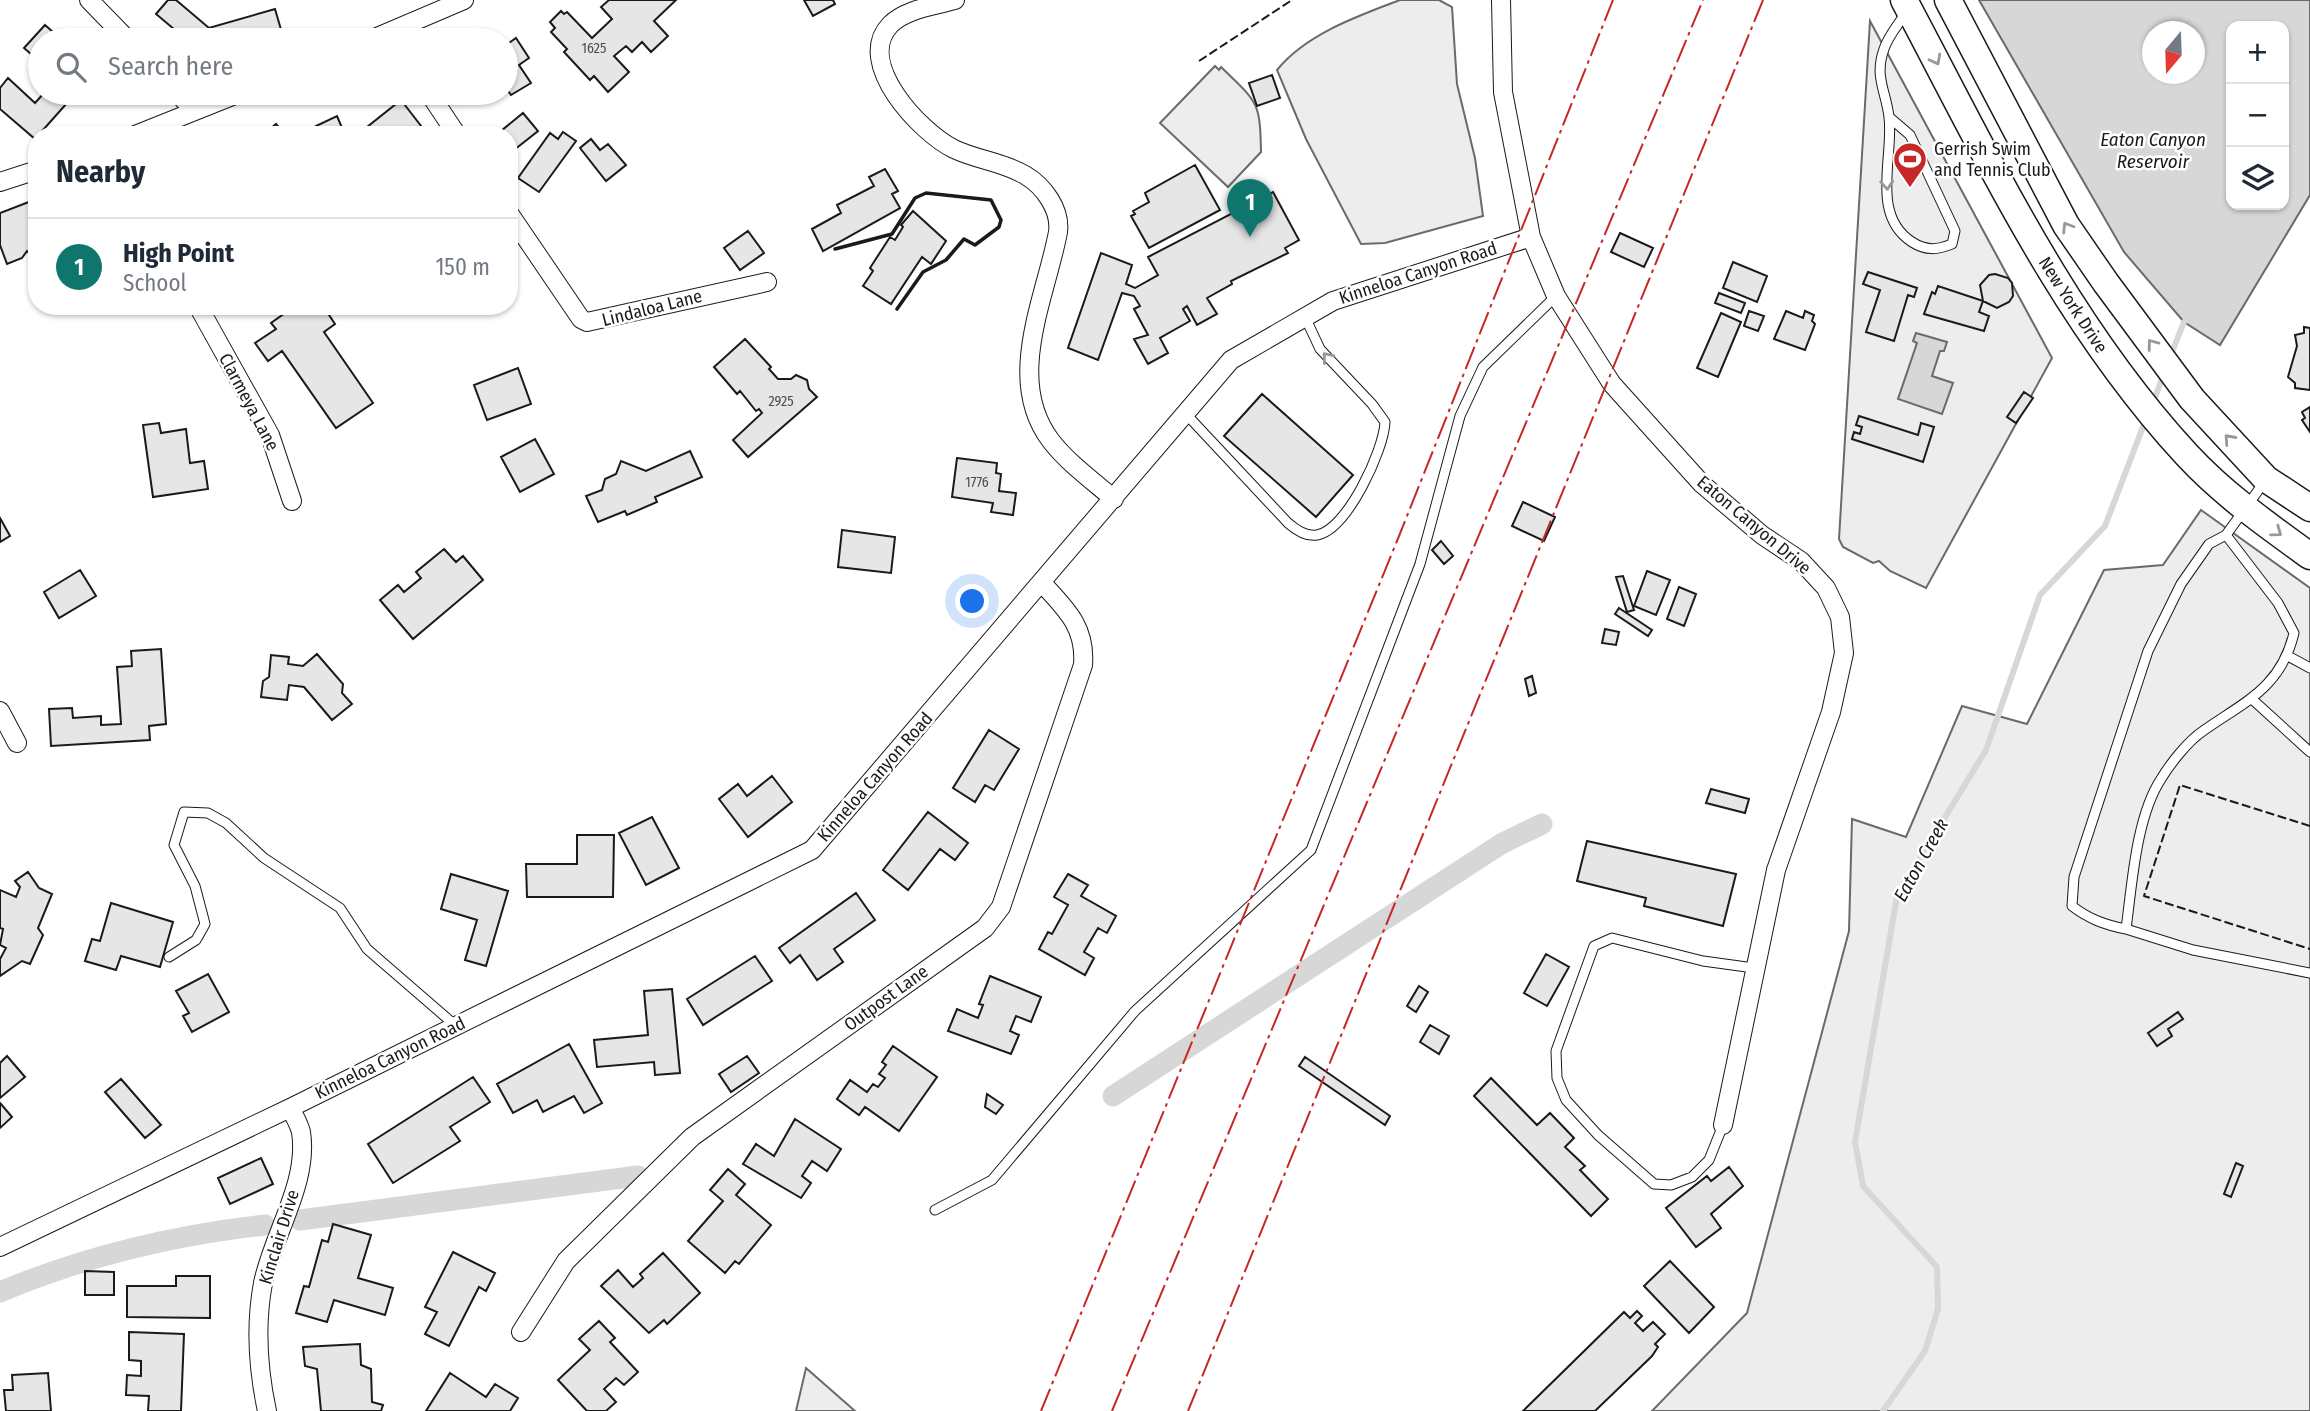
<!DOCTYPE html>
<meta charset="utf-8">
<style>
body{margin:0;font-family:"Fira Sans Condensed",sans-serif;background:#f6f6f7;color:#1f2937}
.controls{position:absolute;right:21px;top:21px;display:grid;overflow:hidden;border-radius:14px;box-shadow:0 2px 5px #0004}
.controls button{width:63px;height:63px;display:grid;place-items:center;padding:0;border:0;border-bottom:2px solid #e0e1e3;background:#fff;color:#1f2937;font:35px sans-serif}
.compass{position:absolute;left:2142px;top:21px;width:63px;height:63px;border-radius:50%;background:#fff;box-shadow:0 2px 5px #0004;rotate:199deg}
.you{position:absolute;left:973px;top:602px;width:24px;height:24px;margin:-18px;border:5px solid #fff;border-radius:50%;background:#1a73e8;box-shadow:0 0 0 10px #1a73e833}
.badge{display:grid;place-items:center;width:46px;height:46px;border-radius:50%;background:#0f766e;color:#fff;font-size:23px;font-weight:700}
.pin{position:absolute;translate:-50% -58px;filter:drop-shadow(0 2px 4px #0008)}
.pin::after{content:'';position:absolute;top:37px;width:24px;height:21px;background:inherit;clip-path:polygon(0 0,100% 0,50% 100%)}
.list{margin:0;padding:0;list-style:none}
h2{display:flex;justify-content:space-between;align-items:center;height:91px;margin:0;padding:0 28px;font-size:30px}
h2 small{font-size:23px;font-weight:400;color:#747a83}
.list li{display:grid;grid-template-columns:46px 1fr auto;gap:21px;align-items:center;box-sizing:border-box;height:98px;padding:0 28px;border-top:2px solid #e0e1e3}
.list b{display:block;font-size:26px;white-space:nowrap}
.list p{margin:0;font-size:23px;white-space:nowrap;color:#747a83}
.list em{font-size:23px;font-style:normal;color:#747a83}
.icon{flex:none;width:38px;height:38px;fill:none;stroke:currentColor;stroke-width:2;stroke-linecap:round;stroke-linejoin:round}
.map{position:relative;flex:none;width:2310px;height:1411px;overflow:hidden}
.search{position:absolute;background:#fff;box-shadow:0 2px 5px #0004;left:28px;top:28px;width:490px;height:77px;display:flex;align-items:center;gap:18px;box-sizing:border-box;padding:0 24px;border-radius:38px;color:#747a83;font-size:26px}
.panel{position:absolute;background:#fff;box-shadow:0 2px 5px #0004;left:28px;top:126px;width:490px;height:189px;border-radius:28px}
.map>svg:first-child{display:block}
.green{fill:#ededed;stroke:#6a6a6a;stroke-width:2}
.water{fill:#d7d7d7;stroke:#6a6a6a;stroke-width:2;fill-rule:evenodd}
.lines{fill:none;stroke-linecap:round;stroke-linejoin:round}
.stream{stroke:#d7d7d7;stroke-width:6}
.canal{stroke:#d7d7d7;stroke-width:21}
.building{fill:#e6e6e6;stroke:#1a1a1a;stroke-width:2}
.lane-casing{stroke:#1a1a1a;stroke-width:11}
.street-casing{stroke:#1a1a1a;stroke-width:20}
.secondary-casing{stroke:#1a1a1a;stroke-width:29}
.lane{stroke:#fff;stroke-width:9}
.street{stroke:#fff;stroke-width:18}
.secondary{stroke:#fff;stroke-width:26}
.fence{stroke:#1a1a1a;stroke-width:2;stroke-dasharray:9 3.5;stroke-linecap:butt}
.wall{stroke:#1a1a1a;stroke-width:3.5}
.power{stroke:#c62828;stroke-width:2;stroke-dasharray:24 5 3.5 5;stroke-linecap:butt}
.oneway{stroke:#989898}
.labels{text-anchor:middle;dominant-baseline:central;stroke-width:5;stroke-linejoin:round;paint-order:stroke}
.number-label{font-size:14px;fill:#4d4d4d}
.poi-label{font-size:18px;fill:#1a1a1a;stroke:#fff;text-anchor:start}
.street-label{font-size:18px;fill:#1a1a1a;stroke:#fff}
.water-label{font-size:19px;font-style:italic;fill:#1a1a1a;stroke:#fff}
</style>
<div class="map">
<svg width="2310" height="1411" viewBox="0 0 2310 1411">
<rect width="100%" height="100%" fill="#fff"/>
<path class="green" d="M1400,0H1439L1452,7L1457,84L1475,158L1483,216L1385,243L1361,244L1306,139L1277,70C1306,34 1358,16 1400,0Z
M1870,21L2052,358L1926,588L1890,571L1879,561L1873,563L1843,547L1839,539Z
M1215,66L1219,70L1221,67C1258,103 1260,101 1261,152L1228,187L1160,123Z
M2201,510L2310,588V1411H1652L1747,1313L1849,931L1852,819L1906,837L1962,706L2027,724L2104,570L2163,565Z
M806,1368L855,1411H796Z"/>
<path class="water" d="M1979,0H2310V195L2220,345L2184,322L2124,252ZM2231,26H2284V205H2231ZM2152,32H2194V74H2152Z
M1916,333L1947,342L1944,351H1940L1932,376L1953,383L1942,414L1898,399L1917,343L1913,341Z"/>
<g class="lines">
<path class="stream" d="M2170,357L2184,322
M2153,403L2164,373
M1883,1411L1925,1351L1938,1309L1937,1267L1863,1186L1855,1142L1897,896L1986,750L2040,595L2105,526L2146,419"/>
<path class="canal" d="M1113,1096L1501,844L1542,824
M300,1220L638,1176
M0,1292C83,1257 176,1235 265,1225"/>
</g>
<path class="building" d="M168,0H176L209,28L275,9L284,40H187L156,14Z
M609,0H676L654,21L668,36L651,52L642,42L632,52L626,46L614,56L629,72L608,92L594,76L590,80L564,52L567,49L551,32L555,28L550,22L561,11L564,14L567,12L592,38L612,19L601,7Z
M804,0H833L835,4L813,16Z
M45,25L62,40H40V62L24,48Z
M516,38L529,58L519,65L531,83L511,95L506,88V45Z
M1272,75L1280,98L1257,106L1249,83Z
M8,78L35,103L44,93H76L35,139L0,109V88Z
M451,93H476L458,104Z
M481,93H498L486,100Z
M401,100L428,135H357Z
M523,113L538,131L509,154V135H496Z
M337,116L345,135H320L316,126Z
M276,124L285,135H263Z
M563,132L576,141L539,192L518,178L550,133L558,139Z
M591,139L600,150L608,144L626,165L606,181L580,148Z
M1195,165L1220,210L1149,248L1131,216L1135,214L1133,211L1149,202L1145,193Z
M885,169L898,191L892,194L900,208L823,251L812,229L841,213L837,205L874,186L869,177Z
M1273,192L1299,240L1285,248L1288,253L1231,281L1232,284L1207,298L1217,314L1197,325L1187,306L1183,309L1190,321L1160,338L1168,353L1148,364L1134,339L1148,335L1134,309L1140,306L1134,296L1122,293L1098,360L1068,348L1101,253L1132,265L1126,284L1135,288L1158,275L1148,257Z
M34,200L37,257L27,251L22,258L7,264L0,245V213Z
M913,211L946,241L931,264L922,257L891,304L863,286L873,271L870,268L890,237L895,240L903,227L901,225Z
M748,231L764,253L740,270L724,248Z
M1620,233L1653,248L1644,267L1611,252Z
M1733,262L1767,276L1757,302L1723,288Z
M1868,272L1917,288L1914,297L1908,295L1894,341L1866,332L1880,290L1863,284Z
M1995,274L2008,278L2012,283L2013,296L2009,302L1997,308L1983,301L1979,312L1989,316L1984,331L1924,314L1932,292L1935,294L1938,286L1983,301L1980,285L1989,275Z
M1719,293L1745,303L1741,313L1715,303Z
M295,306H323L335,324L324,332L373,403L336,428L282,351L268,361L255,343L276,329L271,323Z
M1749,311L1764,316L1758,331L1744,326Z
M1786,311L1803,318L1805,311L1814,315L1812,321L1815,324L1805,350L1774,339Z
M1721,313L1741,322L1718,377L1697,368Z
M2304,327L2310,328V390L2295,388V383L2288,377L2297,346L2295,335L2304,333Z
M745,339L771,367L769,369L778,379H791L796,375L807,380L809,389L817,397L748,457L733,440L762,413L759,409L756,411L740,391L737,394L714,367Z
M518,368L531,404L487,420L474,385Z
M2024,392L2033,398L2016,423L2007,417Z
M1262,394L1353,475L1316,517L1224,436Z
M2310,407V432L2302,420L2305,418L2302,412Z
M1859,416L1918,435L1921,423L1934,427L1923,462L1852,439L1854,432L1860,434L1862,427L1856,425Z
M159,423L161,433L186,429L190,463L204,461L208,489L153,497L143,425Z
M535,439L554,474L520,492L501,457Z
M690,451L702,477L655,497L657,502L627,515L625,511L598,522L586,496L602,490L605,479L616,474L621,461L646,471Z
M957,458L997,463L996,473L1001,474L999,491L1016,493L1013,515L991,512L993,503L952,497Z
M1523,502L1555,517L1544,541L1512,526Z
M0,518L10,536L0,542Z
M842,530L895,537L891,573L838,567Z
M1441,541L1453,556L1444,564L1432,550Z
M444,549L456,562L463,556L483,580L413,639L380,600L398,585L404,592L421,578L416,572Z
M80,570L96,596L59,618L44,592Z
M1647,571L1670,580L1656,615L1634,606Z
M1623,576L1634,610L1627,612L1616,577Z
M1679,587L1696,594L1684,626L1667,619Z
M1619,608L1652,630L1648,636L1615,614Z
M1605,629L1619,632L1616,645L1602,643Z
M161,649L166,724L149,726L150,740L51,746L49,709L72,708L73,718L101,716V725L121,724L117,667L132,666L131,651Z
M317,654L343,684L342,693L352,704L332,720L304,687L289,685L287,700L261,697L263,681L269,677L271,655L289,657L288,664L303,666Z
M1532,676L1536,693L1529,696L1525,679Z
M989,730L1019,749L994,790L985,785L975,802L953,788Z
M772,776L792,802L748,837L719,799L738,784L747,796Z
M1711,789L1749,799L1745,813L1706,803Z
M928,812L968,843L955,860L940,849L908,890L883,870Z
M652,817L679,868L646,885L619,833Z
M577,835H614L613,897H527L526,864H577Z
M1587,841L1736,874L1723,926L1644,906L1646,898L1577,881Z
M28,872L39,888L52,894L38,928L43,935L30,964L22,961L0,976V959L6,948L0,945L3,929L0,928V890L16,897L20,887L15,881Z
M451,874L508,891L486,966L465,960L477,920L441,909Z
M1068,874L1088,885L1081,896L1116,916L1107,933L1098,928L1084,952L1094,958L1085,975L1039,949L1048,932L1052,934L1068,905L1054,897Z
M856,893L875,920L834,949L843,962L817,980L800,955L790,963L779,948Z
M111,903L173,922L160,967L121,956L116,970L85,961L92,939L100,941Z
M1546,954L1569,967L1547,1006L1524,993Z
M755,956L772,981L703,1025L687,999Z
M208,974L229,1012L192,1032L183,1016L189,1013L176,991Z
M990,976L1041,997L1031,1022L1016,1016L1010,1031L1019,1035L1011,1054L948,1031L957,1009L978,1018L983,1005L979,1004Z
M1419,986L1428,992L1416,1012L1407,1006Z
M672,989L680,1073L655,1075L654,1062L597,1067L594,1040L648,1035L644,991Z
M2178,1012L2183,1019L2168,1029L2172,1036L2157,1046L2148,1033Z
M1430,1025L1449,1036L1439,1054L1420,1042Z
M569,1044L602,1103L584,1113L574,1096L543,1112L537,1100L513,1113L497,1084Z
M893,1046L937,1077L899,1131L865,1107L859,1115L837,1099L850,1080L867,1092L873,1084L878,1087L885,1078L879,1074L886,1065L882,1062Z
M7,1056L25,1077L0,1098V1063Z
M747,1056L759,1073L731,1092L719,1074Z
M1305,1057L1390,1116L1385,1125L1299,1066Z
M473,1077L490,1102L450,1127L460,1141L393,1183L368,1144Z
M1491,1078L1537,1125L1550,1113L1574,1138L1565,1147L1585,1166L1580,1170L1608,1199L1591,1216L1474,1096Z
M121,1079L161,1125L145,1138L105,1092Z
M987,1094L1003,1105L996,1114L985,1107Z
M0,1103L12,1117L0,1128Z
M795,1119L841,1149L827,1171L812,1161L802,1176L811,1183L801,1198L743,1164L756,1144L774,1156Z
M261,1158L273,1184L230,1204L218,1178Z
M2236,1163L2243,1166L2231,1197L2224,1194Z
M1729,1167L1743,1186L1711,1214L1721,1228L1696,1247L1666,1208L1707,1176L1711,1181Z
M728,1169L745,1184L736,1195L771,1225L739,1264L735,1261L725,1273L688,1241L723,1201L710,1190Z
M333,1224L371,1235L358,1278L393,1288L385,1315L334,1300L327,1322L296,1313L304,1286L309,1287L322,1240L328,1242Z
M453,1252L495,1273L486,1291L479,1287L449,1346L425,1334L437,1312L425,1307Z
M663,1253L700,1293L667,1324L664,1320L649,1333L601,1286L618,1270L633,1287L643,1278L640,1274Z
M1670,1261L1714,1307L1689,1333L1644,1286Z
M85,1271L114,1272V1295H85Z
M176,1276H210V1318L127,1317V1286H176Z
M1637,1311L1642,1316L1635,1323L1643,1331L1653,1322L1665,1334L1655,1344L1658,1347L1652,1356L1595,1411H1523L1624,1312L1630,1318Z
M599,1321L615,1338L610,1342L638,1372L624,1385L616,1378L604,1389L616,1402L606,1411H587L558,1380L590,1350L579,1339Z
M129,1332L184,1334L181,1411H148L149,1396L126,1395L127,1375L141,1376V1361L129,1360Z
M360,1344L361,1365L371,1369L372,1402L383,1405L381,1411H321L317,1369L305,1366L303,1347Z
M48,1373L51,1411H6L4,1390H13L12,1375Z
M450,1373L486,1397L495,1384L518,1398L510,1411H426Z"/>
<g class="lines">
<g class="lane-casing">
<path id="lane" d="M1889,117L1910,135L1955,231L1952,244C1937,250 1926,251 1912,242C1870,215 1894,157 1889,117C1886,91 1874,77 1884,49C1888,36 1899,24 1906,12
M1186,414L1288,523C1296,530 1306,537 1317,535C1347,530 1384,450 1385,422L1372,404L1320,349L1305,317
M2226,535L2278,603L2294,633C2281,688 2244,702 2203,731C2188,741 2170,764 2161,779C2136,817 2132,885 2126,929C2105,925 2089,919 2072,906L2074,877L2148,651L2181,584L2209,544L2226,535L2265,481
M2288,656L2310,668
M2253,700L2310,752
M2126,929L2193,950L2310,973
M169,957L196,940L205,924L195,886L174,845L184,812L208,813L226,823L264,858L340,908L367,949L456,1026
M1723,1125L1709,1160L1692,1177L1671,1185L1654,1184L1598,1135L1566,1100L1557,1078L1556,1051L1594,946L1612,938L1703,961L1754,968
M935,1210L992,1180L1135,1011L1311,850L1420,564L1460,416L1483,367L1556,296"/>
</g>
<g class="street-casing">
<path id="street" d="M89,0L128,40
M955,0C935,6 905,9 890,25C854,63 921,133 954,149C977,160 1003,162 1025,175C1044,186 1061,210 1058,232C1046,297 1004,380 1051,441C1068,463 1093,481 1114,499
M1501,0L1503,92L1531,237L1556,296L1612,384L1702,484L1762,535L1801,561L1826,588L1840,617L1844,653L1831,712L1776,870L1723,1125
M370,40L464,0
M177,93L195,111
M429,93L457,135
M135,135L240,93
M0,182L37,170
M509,213L581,319L587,322L767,282
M198,306L270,435L292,501
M0,711L17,743
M0,1247L290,1108L812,850L1231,360L1333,301L1531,237
M521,1332L566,1261L692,1137L985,928L1001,907L1083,665C1086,627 1066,609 1042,583
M267,1411C258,1369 255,1326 263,1283C273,1234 309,1183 301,1132C299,1124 294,1115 290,1108"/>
</g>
<g class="secondary-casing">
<path id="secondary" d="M1904,0C1988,158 2064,322 2187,455C2223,494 2267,525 2310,556
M1948,0L2066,225L2106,283L2192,399L2266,479L2310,508"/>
</g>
<use href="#lane" class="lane"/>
<use href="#street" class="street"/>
<use href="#secondary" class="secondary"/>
<path class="fence" d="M1199,61L1292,0
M2310,826L2180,785L2144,896L2310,949"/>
<path class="wall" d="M835,249L892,234L915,198L926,193L991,200L1001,220L999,227L975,245L964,239L946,260L923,272L897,309"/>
<path class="power" d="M1041,1411L1397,541L1613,0
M1112,1411L1703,0
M1188,1411L1763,0"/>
</g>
<defs><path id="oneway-chevron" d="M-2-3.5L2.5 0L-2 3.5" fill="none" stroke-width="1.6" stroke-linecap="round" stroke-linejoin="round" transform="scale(1.75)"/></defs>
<g class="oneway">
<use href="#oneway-chevron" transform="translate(1936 60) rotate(62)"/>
<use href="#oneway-chevron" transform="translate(1887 185) rotate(86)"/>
<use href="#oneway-chevron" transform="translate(2067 227) rotate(-122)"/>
<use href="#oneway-chevron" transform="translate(2152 344) rotate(-127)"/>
<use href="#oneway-chevron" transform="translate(1327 357) rotate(-130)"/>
<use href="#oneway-chevron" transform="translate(2229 439) rotate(-132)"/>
<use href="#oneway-chevron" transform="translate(2277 532) rotate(36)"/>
</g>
<defs>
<g id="stadium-pin" transform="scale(1.75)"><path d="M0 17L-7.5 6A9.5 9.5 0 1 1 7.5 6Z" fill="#c62828" stroke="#fff"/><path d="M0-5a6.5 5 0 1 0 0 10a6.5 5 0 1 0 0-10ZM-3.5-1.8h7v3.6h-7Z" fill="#fff"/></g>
</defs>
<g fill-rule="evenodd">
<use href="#stadium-pin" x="1910" y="159"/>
</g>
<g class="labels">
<g class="number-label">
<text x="594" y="48">1625</text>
<text x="781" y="401">2925</text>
<text x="977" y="482">1776</text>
</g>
<g class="poi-label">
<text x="1934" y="149">Gerrish Swim<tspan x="1934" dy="21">and Tennis Club</tspan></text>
</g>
<g class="street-label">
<text transform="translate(1418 273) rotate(-18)">Kinneloa Canyon Road</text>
<text transform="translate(2073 305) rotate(57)">New York Drive</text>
<text transform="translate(652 308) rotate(-14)">Lindaloa Lane</text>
<text transform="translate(249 402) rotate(62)">Clarmeya Lane</text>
<text transform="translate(1754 525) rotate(40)">Eaton Canyon Drive</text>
<text transform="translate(875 777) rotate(-49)">Kinneloa Canyon Road</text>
<text transform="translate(886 998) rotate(-36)">Outpost Lane</text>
<text transform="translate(390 1058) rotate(-26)">Kinneloa Canyon Road</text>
<text transform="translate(279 1237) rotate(-73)">Kinclair Drive</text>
</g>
<g class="water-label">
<text x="2153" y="139">Eaton Canyon<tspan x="2153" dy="22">Reservoir</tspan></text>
<text transform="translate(1921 860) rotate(-61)">Eaton Creek</text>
</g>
</g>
</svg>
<div class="controls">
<button>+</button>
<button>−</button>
<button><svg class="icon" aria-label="layers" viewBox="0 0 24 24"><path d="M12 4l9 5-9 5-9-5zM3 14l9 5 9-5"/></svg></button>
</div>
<svg class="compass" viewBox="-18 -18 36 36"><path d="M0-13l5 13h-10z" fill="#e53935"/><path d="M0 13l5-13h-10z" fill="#747a83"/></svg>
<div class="you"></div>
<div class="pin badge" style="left:1250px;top:237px">1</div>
<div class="search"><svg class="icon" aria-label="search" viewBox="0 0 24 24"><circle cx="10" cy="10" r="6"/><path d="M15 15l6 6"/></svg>Search here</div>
<section class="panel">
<h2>Nearby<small></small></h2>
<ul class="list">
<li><span class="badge">1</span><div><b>High Point</b><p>School</p></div><em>150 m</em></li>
</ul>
</section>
</div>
